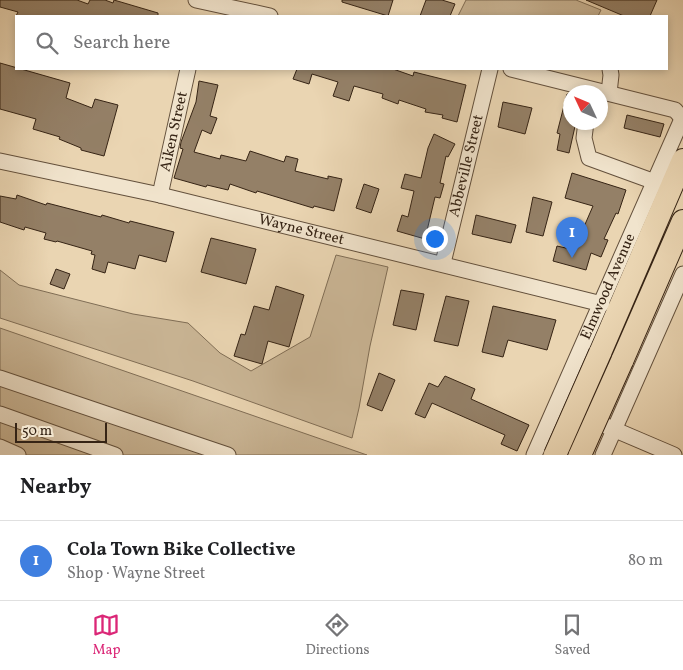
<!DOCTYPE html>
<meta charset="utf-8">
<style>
body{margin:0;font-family:Vollkorn,serif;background:#f2f2f2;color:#202124}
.compass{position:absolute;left:563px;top:85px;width:45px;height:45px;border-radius:50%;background:#fff;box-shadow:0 2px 8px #0003;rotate:314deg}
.scale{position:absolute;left:15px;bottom:12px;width:92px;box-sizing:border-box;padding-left:5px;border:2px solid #362415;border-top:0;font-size:14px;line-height:18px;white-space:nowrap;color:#362415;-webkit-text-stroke:4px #f1e4cd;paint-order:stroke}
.you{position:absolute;left:434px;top:238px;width:18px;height:18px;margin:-12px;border:4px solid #fff;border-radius:50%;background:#1a73e8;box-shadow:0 0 0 8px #1a73e833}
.badge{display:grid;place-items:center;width:32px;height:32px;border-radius:50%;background:#db2777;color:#fff;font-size:16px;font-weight:700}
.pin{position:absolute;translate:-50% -41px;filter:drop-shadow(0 1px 2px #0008)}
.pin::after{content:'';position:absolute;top:26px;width:18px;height:15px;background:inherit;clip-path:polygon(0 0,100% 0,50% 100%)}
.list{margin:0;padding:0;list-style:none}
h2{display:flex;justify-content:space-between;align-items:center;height:65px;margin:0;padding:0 20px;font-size:21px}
h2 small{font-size:16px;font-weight:400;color:#757577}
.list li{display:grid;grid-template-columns:32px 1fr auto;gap:15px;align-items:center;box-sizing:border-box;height:80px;padding:0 20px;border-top:1px solid #e0e0e0}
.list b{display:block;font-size:19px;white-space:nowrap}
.list p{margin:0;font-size:16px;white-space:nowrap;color:#757577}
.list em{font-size:16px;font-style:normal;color:#757577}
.icon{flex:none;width:28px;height:28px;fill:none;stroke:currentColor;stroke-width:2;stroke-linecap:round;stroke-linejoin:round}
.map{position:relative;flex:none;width:683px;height:455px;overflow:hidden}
.search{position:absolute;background:#fff;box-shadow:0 2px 8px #0003;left:15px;right:15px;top:15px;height:55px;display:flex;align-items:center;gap:12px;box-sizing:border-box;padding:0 18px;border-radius:0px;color:#757577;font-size:19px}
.sheet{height:145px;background:#fff}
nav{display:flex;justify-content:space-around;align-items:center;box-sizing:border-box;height:70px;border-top:1px solid #e0e0e0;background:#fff;font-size:14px;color:#757577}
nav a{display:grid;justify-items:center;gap:2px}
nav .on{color:#db2777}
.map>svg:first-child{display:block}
.green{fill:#cbb797;stroke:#806e56}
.building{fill:#948067;stroke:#362415}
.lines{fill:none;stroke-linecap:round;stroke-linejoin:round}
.minor-casing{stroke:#63503c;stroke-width:17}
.highway-casing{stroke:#362415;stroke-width:24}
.minor{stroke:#f1e4cd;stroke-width:15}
.highway{stroke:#ead5b2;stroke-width:22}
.highway-bridge-casing{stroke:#362415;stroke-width:24;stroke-linecap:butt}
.highway-bridge{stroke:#ead5b2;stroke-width:22}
.labels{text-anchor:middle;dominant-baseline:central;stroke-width:5;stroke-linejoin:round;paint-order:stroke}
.street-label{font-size:15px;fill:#362415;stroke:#f1e4cd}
</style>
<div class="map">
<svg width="683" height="455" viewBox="0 0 683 455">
<rect width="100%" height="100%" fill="#ead5b2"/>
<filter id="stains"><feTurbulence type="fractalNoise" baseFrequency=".004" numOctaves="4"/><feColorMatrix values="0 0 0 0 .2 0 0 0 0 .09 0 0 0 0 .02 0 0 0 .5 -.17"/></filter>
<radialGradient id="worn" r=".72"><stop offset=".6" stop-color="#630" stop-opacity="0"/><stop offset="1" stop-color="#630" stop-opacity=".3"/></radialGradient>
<path class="green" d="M466,0H576L601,10L598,16H458Z
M336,255L388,267L370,346L359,408L352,438L193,381L0,318V270L19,285L133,314L188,323L220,353L251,371L310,337Z
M0,328L367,455H0Z"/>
<path class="building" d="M0,0H77L88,4L90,0H105L113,3L114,0L158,13V16H16L18,12L0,7Z
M342,0H393L388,16L342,2Z
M426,0H442L455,4L450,16H420Z
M586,0H657L650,16H624Z
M0,63L70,83L66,98L92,108L95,99L118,105L104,156L81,150V148L59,139L60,137L33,129L36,119L0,109Z
M297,69H393L413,76L414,72L466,85L457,122L442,118L443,115L425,112L426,109L399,100L398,104L382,98L383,94L354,86L349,101L333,96L338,82L312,74L309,84L293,79Z
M199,81L218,85L210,116L217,118L211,134L202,130L194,152L220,159L221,155L246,161L250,151L284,162L286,156L298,159L295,171L328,179V176L342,179L334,211L314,206L313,208L257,191L256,193L230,184L228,190L207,185L206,187L174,178L183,149L180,148L181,142L196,102Z
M567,94H570V122H576L569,153L557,150L560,134L557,133Z
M503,102L532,108L525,134L498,127Z
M627,115L664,124L660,137L624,128Z
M434,134L455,144L448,157L446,156L440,183L444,184L440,198L435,197L425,239L397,231L402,215L408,217L414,191L401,188L405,174L421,178L428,148Z
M572,173L626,190L618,214L616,213L604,239L608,240L601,257L591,253L586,270L553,261L557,246L570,249L580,227L583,229L593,206L565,198Z
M364,184L379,189L371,213L356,208Z
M17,195L46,205L47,203L101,217L102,215L129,223L130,221L174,232L166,262L139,255L135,269L108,262L105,273L92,269L95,255L91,254L92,251L57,241L56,242L44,239L46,233L25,227L24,230L0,222V196L16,199Z
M533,197L552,202L543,236L526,232Z
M476,215L516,225L511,243L472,234Z
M211,238L256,249L246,284L201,272Z
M56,269L70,274L64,289L50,284Z
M276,286L304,295L289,347L268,341L262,364L234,356L241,334L245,335L254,306L269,310Z
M401,290L424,294L416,330L393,325Z
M446,296L469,301L458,346L434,341Z
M493,306L556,320L547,350L508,340L503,357L482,352Z
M379,373L395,380L382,411L367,405Z
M445,376L475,389L471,399L529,425L517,451L501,444L505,435L432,403L425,418L415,414L429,383L438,387Z"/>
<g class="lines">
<g class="minor-casing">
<g id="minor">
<path d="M196,0L270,16"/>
<path d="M511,69L675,110L683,119"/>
<path d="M609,93L611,75L610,69"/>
<path d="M586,122L584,138L589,158L655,182"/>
<path id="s1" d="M0,161L160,195L602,304"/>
<path id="s2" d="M160,195L188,69"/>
<path id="s3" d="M443,263L490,69"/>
<path d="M0,378L228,455"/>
<path d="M0,414L115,455"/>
<path d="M606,426L674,455"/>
<path d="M0,447L18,455"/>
<path id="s4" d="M534,455L682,119"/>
<path d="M603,455L683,274"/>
</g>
</g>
<g class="highway-casing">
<path id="highway" d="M600,353L683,160
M622,361L683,221"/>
</g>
<use href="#minor" class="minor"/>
<use href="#highway" class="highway"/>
<g class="highway-bridge-casing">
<path id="highway-bridge" d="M555,455L600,353
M580,455L622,361"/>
</g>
<use href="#highway-bridge" class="highway-bridge"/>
</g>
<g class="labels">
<g class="street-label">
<text stroke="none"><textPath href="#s2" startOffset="65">Aiken Street</textPath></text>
<text stroke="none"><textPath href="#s3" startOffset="100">Abbeville Street</textPath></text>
<text stroke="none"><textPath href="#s1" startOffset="309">Wayne Street</textPath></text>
<text stroke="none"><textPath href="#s4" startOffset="184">Elmwood Avenue</textPath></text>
</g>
</g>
<rect width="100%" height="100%" filter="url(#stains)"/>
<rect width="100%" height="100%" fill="url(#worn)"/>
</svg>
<svg class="compass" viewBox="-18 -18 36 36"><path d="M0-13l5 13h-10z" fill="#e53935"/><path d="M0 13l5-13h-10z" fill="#757577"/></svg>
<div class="scale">50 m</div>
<div class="you"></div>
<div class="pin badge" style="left:572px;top:258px;background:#3f7fe0">1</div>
<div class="search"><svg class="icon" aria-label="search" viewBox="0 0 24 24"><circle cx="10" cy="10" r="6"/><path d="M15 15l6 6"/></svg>Search here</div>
</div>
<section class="sheet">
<h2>Nearby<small></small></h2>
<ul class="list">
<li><span class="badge" style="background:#3f7fe0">1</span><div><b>Cola Town Bike Collective</b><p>Shop · Wayne Street</p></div><em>80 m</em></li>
</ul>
</section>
<nav>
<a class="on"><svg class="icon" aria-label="map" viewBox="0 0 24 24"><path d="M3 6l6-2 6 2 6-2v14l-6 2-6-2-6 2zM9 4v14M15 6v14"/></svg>Map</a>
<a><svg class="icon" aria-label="directions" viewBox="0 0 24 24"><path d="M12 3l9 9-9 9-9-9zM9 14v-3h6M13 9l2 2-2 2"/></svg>Directions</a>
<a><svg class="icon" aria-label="saved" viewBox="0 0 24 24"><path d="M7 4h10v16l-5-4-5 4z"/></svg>Saved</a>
</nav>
